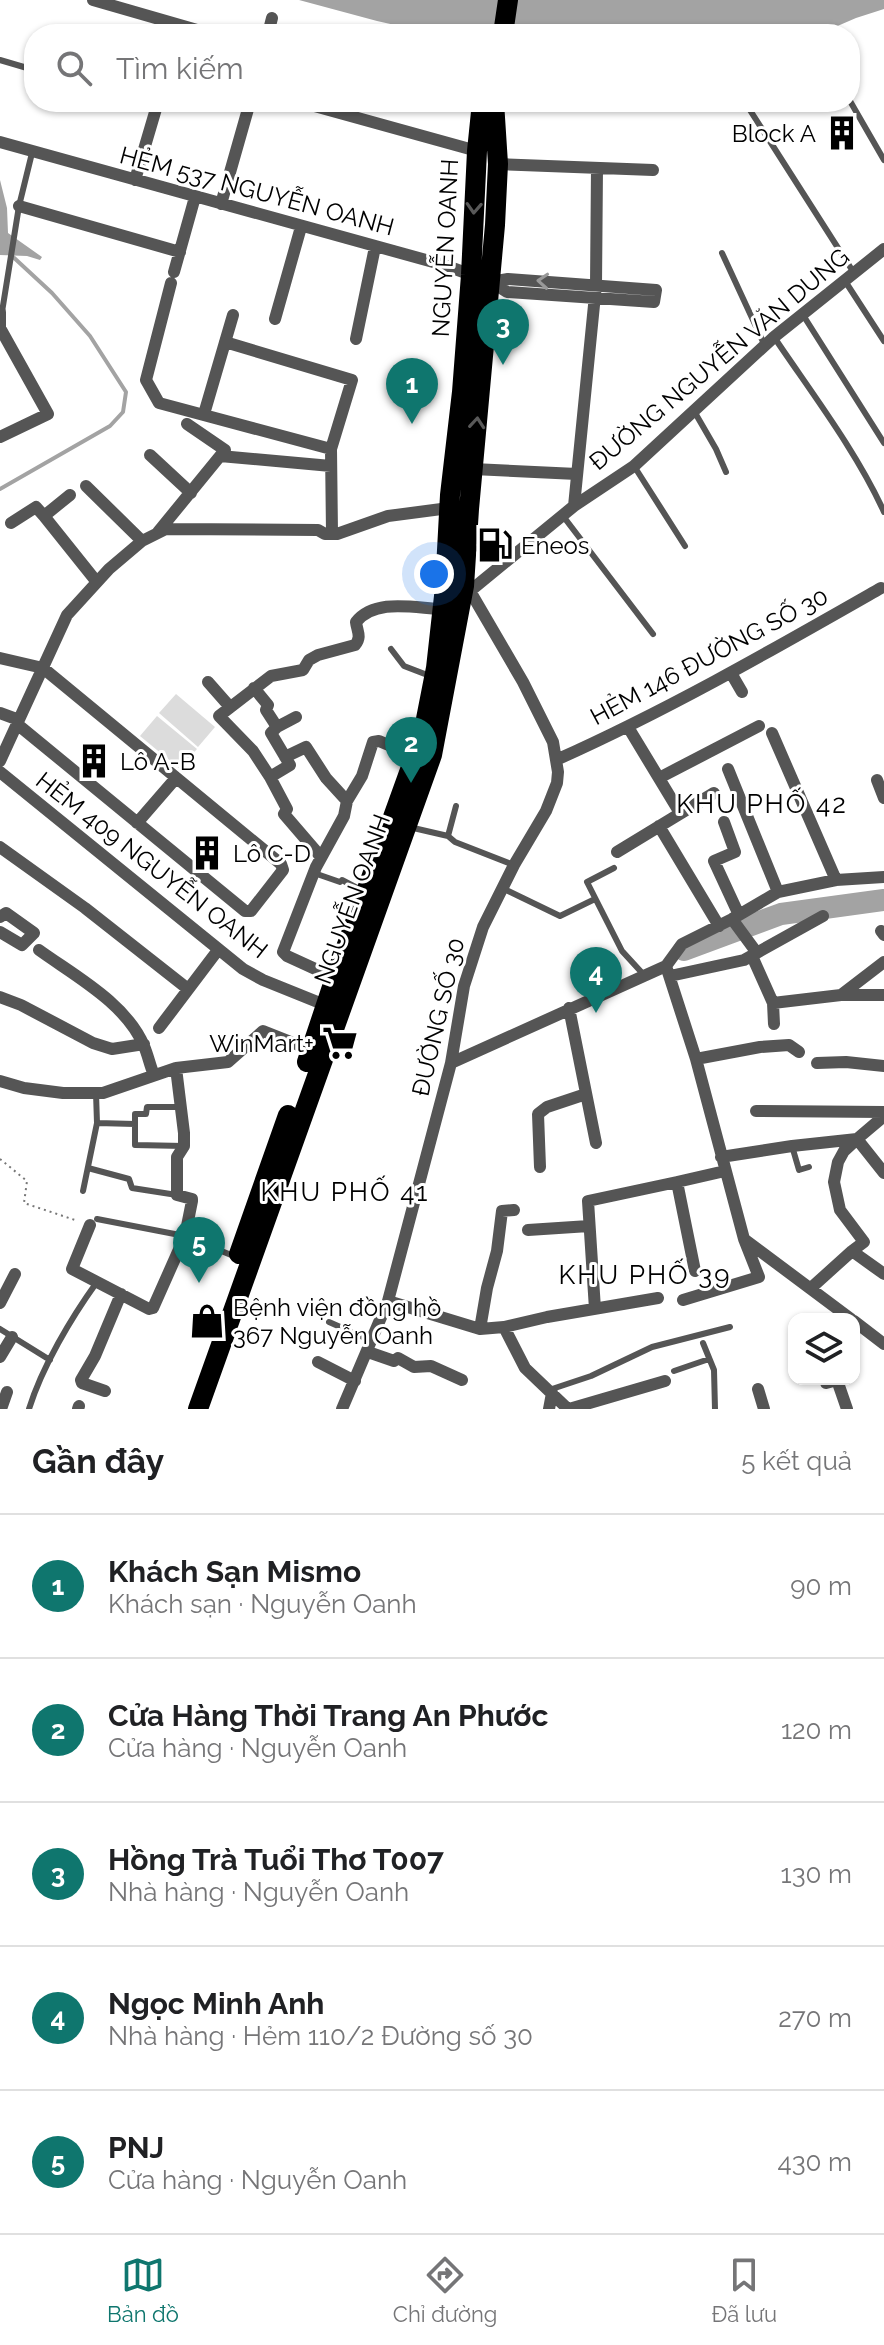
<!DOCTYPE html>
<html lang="vi">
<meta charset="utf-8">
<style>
body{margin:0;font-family:Raleway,sans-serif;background:#f2f2f2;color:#202124}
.controls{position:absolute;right:24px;bottom:24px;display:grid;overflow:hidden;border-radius:16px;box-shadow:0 2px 6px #0004}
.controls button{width:72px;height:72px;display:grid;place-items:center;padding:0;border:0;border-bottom:2px solid #e0e0e0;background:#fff;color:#202124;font:40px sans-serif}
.you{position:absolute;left:434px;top:574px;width:28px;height:28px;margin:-20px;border:6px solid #fff;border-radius:50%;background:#1a73e8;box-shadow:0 0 0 12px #1a73e833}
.badge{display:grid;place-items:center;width:52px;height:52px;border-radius:50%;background:#0f766e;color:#fff;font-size:26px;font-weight:700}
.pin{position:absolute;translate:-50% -66px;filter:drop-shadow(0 2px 4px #0008)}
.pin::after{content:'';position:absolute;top:42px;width:28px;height:24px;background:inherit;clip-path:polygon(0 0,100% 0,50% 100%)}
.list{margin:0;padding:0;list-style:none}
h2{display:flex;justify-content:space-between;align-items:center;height:104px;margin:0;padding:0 32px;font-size:34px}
h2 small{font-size:26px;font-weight:400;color:#757577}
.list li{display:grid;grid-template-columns:52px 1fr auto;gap:24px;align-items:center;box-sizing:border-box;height:144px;padding:0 32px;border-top:2px solid #e0e0e0}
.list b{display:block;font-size:30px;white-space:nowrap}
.list p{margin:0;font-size:26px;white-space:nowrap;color:#757577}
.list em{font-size:26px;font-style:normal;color:#757577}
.icon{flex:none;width:44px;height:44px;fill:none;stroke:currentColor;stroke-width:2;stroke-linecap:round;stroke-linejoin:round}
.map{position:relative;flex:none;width:884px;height:1409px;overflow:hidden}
.search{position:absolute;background:#fff;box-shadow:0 2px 6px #0004;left:24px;right:24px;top:24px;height:88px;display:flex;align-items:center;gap:20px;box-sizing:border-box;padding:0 28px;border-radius:32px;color:#757577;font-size:30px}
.sheet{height:824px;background:#fff}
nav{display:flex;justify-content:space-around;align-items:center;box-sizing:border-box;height:112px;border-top:2px solid #e0e0e0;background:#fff;font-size:22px;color:#757577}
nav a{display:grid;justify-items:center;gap:4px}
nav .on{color:#0f766e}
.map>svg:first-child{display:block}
.green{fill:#dcdcdc}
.water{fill:#a3a3a3}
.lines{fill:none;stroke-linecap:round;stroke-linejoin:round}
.stream{stroke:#a3a3a3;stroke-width:4}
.river{stroke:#a3a3a3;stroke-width:22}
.path{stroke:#777;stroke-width:2;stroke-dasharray:2 4;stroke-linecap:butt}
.lane{stroke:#555;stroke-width:6}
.street{stroke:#555;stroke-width:12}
.primary{stroke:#000;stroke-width:20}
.oneway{stroke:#595959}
.oneway2{stroke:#999}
.labels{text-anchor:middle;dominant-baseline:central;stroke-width:6;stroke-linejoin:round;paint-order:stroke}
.poi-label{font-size:24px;fill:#000;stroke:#fff;text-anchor:start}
.street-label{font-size:24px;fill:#000;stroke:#fff}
.neighbourhood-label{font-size:26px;letter-spacing:2px;fill:#000;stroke:#fff}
</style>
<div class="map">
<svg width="884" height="1409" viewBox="0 0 884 1409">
<rect width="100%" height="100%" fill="#fff"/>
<path class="green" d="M176,694L215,727L198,747L159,713Z
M157,716L197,749L180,769L140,736Z"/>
<path class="water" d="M299,0H884V9L856,18L819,34H435L377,21Z
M0,180L7,208L8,233L42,257L40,260L27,256L0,255Z"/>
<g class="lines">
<path class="stream" d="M0,489L110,426L123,412L126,392L90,336L52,293L11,255"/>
<path class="river" d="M684,950L781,914L884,900"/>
<path class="path" d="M0,1159L27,1181L24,1203L78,1221"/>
<path class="lane" d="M0,60L34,70
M850,101L884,160
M748,107L854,273
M722,253L765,346
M845,281L884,341
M2,312L19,206L32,153
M803,315L884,443
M774,337C811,392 857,452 884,512
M694,411L716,449L726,472
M634,466L685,546
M563,516L653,634
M471,541L486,542
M470,548L486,549
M391,649L404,666L430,676
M409,827L448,836L456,806
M448,836L455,842L514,865
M614,868L587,882L622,951L644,975
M314,873L340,882L342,880L363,891
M502,888L560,916L595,899
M97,1123L135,1124V1145L184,1146
M135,1124V1114H146L147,1107H182
M792,1146L799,1170L809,1167
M88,1168L129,1179L132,1188L177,1195
M83,1191L97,1123L96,1093
M97,1219L185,1236L236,1257
M329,1322L372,1341
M0,1329L50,1360
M703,1343L714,1370L715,1409
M674,1371L709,1359
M549,1390L591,1376L652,1347L730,1327
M29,1409C42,1367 71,1318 97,1282"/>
<path class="street" d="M93,0L211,34
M268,34L272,18
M300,102L477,151
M0,142L444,265L491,282L507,292L654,302L656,290L508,279L491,282
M498,164L653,170
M135,180L158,102
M221,204L250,102
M19,206L180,252
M174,272L195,197
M171,283L146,380L159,403L331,449L332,533
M0,312V327
M275,319L301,227
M0,328L48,414L0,437
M356,339L375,247
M225,342L352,380L331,449
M204,414L233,315
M150,455L191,493
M220,456L331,466
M473,469L577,474
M86,486L142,541
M574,506L596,285L597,168
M44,516L96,581
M11,523L36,507L44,516L70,495
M158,532L225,450L187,424
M470,591L574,506L634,466L774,337L884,249
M0,658L43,668L281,864L283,870L251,911H245L17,724
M731,673L742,692
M208,682L230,707
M254,688L268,705L266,710L277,727L271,733L290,765L270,777
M0,713L19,720
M277,727L296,717
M628,727L680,813
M772,733L836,880
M285,757L306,747L326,778L347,801
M556,760C668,710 774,649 881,588
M0,761L67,615L109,569L142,541L166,529L318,530L325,534H337L388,516L449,508
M728,769L778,892
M0,772L243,969L263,980L325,1005
M659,778L759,726
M877,780L884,798
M724,822L735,852L714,861L739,915
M137,823L176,778
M659,826L719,926
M0,847L85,908L188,989
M617,852L714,793
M321,857L284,814L287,809L270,777L253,751L219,716L271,676L303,670L309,660L318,655L355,645C362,637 357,631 356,622C375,598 414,608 442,609
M0,917L6,913L34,933L22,945L0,932
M732,919L757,953
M881,931L884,935
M39,950C75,976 126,1003 144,1046C148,1055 150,1066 154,1075
M752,956L773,1003L774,1024
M666,966L696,1059L744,1239L851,1319
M670,976L744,960L823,916
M335,978L287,956L283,952L316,867L344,816L347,801L362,776L373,742L379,741L415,756
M841,995H884
M0,997L21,1005L93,1043L112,1049L144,1044
M773,1003L841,995L884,962
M569,1008L596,1143
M159,1028L218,950
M696,1059L760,1047L789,1045L799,1052
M451,1063L666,966L682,944L732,919L778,892L836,880L884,877
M817,1063L846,1062L884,1066
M0,1081L24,1088L63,1093H103L176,1068L228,1062L263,1031L311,1050
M756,1111L884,1112
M884,1116L857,1139L884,1173
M857,1139L844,1151L838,1162L834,1182L840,1210L864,1242L852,1251L884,1274
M721,1157L792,1146L857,1139
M540,1167L538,1114L547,1107L586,1094
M90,1225L72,1269L149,1309L153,1308L185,1236L192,1201V1199L177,1195V1157L184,1146V1133L176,1068
M528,1230L589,1226
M695,1271L677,1182L725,1171
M811,1288L852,1251
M683,1300L759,1277L744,1239
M388,1301L480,1329L504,1327L547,1317L658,1298
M0,1303L15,1274
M595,1309L588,1201L677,1182
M854,1321L884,1344
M504,1327L525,1368L568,1409
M480,1329L487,1288L497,1251L502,1211L514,1210
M368,1352L394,1361L398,1358L414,1367L431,1366L462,1380
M0,1357L12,1337
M318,1362L355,1381
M826,1383L837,1380L847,1409
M758,1389L764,1409
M105,1391L82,1383L81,1380L95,1356L121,1294
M1,1409L7,1392
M78,1409L79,1406
M342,1409L388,1301L451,1063L464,986L483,927L514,865L546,811L557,783L558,772L553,742L523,682L470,591L463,586
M549,1409L552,1393
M569,1409L665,1381"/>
<path class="primary" d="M503,34L508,0
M307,1062L335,978L415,756L425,724L436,668L445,587L450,495L462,392L471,275L477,151L482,102
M239,1254L288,1115
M198,1409L432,755L464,586L469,509L495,225L498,164L494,102"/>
</g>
<defs><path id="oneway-chevron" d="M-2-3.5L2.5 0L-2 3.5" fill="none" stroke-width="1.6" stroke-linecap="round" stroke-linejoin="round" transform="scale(2)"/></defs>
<g class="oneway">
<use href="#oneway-chevron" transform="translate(474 208) rotate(93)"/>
<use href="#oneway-chevron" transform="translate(477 423) rotate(-85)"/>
</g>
<use class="oneway2" href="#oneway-chevron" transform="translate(543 281) rotate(-176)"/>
<defs>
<g id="building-bare" transform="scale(2.76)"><path d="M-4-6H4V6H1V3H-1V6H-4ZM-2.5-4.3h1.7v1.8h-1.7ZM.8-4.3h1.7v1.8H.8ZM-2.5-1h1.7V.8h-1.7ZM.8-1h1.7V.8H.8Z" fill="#000" stroke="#fff" stroke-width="2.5" paint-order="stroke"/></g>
<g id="fuel-bare" transform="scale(2.76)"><path d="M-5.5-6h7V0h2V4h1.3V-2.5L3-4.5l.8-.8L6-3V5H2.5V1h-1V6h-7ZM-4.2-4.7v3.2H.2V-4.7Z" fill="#000" stroke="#fff" stroke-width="2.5" paint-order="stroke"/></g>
<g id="supermarket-bare" transform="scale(2.76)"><path d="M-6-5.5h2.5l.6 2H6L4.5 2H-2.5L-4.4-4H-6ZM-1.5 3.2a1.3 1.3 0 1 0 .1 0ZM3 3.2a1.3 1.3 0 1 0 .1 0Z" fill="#000" stroke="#fff" stroke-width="2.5" paint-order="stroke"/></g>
<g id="shop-bare" transform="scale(2.76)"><path d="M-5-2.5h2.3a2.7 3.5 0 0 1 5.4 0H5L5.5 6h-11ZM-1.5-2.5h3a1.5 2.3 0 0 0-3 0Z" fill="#000" stroke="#fff" stroke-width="2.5" paint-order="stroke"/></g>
</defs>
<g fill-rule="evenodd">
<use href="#building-bare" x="842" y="133"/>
<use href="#fuel-bare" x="495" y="545"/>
<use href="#building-bare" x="94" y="761"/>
<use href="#building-bare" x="207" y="853"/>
<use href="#supermarket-bare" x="340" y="1043"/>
<use href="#shop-bare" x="207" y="1321"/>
</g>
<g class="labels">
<g class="poi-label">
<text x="816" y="133" text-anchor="end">Block A</text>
<text x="521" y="545">Eneos</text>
<text x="120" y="761">Lô A-B</text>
<text x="233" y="853">Lô C-D</text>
<text x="314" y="1043" text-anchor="end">WinMart+</text>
<text x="233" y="1307">Bệnh viện đồng hồ<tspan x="233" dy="28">367 Nguyễn Oanh</tspan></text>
</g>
<g class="street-label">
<text transform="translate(257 191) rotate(15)">HẺM 537 NGUYỄN OANH</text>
<text transform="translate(445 248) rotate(-87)">NGUYỄN OANH</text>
<text transform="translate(719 359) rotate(-40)">ĐƯỜNG NGUYỄN VĂN DUNG</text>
<text transform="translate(709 656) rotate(-28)">HẺM 146 ĐƯỜNG SỐ 30</text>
<text transform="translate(152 865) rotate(38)">HẺM 409 NGUYỄN OANH</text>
<text transform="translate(352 899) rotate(-70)">NGUYỄN OANH</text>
<text transform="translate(438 1017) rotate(-77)">ĐƯỜNG SỐ 30</text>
</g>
<g class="neighbourhood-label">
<text x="762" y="804">KHU PHỐ 42</text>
<text x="345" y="1192">KHU PHỐ 41</text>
<text x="645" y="1275">KHU PHỐ 39</text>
</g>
</g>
</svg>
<div class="controls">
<button><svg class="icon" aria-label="layers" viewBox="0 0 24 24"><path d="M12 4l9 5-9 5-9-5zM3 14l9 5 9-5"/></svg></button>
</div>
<div class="you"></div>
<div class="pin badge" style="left:412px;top:424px">1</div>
<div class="pin badge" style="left:411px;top:783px">2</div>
<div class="pin badge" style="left:503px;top:365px">3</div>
<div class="pin badge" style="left:596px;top:1013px">4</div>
<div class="pin badge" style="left:199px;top:1283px">5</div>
<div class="search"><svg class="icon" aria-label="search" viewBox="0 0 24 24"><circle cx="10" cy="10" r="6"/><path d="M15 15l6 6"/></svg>Tìm kiếm</div>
</div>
<section class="sheet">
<h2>Gần đây<small>5 kết quả</small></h2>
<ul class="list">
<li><span class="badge">1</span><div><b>Khách Sạn Mismo</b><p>Khách sạn · Nguyễn Oanh</p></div><em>90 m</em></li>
<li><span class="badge">2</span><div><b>Cửa Hàng Thời Trang An Phước</b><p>Cửa hàng · Nguyễn Oanh</p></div><em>120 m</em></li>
<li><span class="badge">3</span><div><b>Hồng Trà Tuổi Thơ T007</b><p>Nhà hàng · Nguyễn Oanh</p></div><em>130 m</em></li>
<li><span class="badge">4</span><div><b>Ngọc Minh Anh</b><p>Nhà hàng · Hẻm 110/2 Đường số 30</p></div><em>270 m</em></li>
<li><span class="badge">5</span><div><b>PNJ</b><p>Cửa hàng · Nguyễn Oanh</p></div><em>430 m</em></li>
</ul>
</section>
<nav>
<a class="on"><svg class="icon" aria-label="map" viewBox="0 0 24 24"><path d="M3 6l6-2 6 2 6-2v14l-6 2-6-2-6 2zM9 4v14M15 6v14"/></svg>Bản đồ</a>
<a><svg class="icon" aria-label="directions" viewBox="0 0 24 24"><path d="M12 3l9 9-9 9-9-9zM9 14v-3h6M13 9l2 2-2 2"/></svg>Chỉ đường</a>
<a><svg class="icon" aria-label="saved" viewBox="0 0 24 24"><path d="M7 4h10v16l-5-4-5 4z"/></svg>Đã lưu</a>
</nav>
